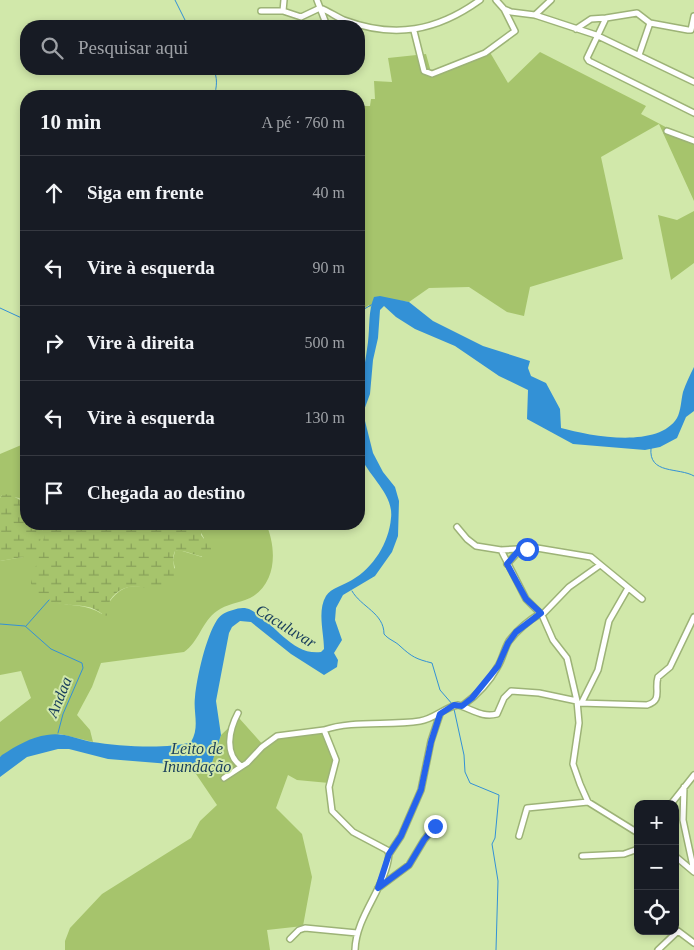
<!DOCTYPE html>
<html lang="pt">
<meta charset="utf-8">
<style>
body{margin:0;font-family:Georgia,serif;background:#20242c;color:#f1f3f6}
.controls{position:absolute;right:15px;bottom:15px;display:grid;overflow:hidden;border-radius:10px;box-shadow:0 2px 8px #0003}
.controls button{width:45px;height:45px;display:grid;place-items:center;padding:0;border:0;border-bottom:1px solid #363941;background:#171b24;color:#f1f3f6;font:25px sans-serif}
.stop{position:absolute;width:15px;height:15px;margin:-11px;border:4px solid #2563eb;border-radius:50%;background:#fff}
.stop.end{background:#2563eb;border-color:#fff;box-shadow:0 1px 5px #0008}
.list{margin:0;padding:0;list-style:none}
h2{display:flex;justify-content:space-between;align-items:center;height:65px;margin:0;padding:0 20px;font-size:21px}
h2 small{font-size:16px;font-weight:400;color:#9ea1a6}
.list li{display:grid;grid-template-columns:32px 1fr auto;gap:15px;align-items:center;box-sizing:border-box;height:75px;padding:0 20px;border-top:1px solid #363941}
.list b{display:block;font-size:19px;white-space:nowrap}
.list em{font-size:16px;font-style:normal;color:#9ea1a6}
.icon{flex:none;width:28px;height:28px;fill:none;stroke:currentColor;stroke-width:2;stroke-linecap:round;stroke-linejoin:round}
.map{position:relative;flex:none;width:694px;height:950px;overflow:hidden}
.search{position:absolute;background:#171b24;box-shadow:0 2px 8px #0003;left:20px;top:20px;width:345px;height:55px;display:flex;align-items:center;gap:12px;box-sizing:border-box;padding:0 18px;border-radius:20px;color:#9ea1a6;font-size:19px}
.panel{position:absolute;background:#171b24;box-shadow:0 2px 8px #0003;left:20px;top:90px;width:345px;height:440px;border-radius:20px}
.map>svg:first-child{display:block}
.grass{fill:#a6c46c}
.wetland{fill:url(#wetland-marsh)}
.water{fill:#3391d6}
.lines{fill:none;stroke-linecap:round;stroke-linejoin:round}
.stream{stroke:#3391d6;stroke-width:1}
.minor-casing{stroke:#9db377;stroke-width:8}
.minor{stroke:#fff;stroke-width:5}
.route{stroke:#2563eb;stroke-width:6}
.labels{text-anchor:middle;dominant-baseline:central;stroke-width:4;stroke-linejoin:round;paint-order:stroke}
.water-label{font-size:16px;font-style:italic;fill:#1b405d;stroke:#d1e8aa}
</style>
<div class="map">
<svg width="694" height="950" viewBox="0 0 694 950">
<defs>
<pattern id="wetland-marsh" width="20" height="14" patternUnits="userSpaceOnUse" patternTransform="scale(1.25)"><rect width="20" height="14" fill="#a6c46c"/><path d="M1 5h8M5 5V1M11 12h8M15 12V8" fill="none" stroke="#88a159"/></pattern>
</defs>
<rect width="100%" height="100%" fill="#d1e8aa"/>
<path class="grass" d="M488,49L508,83L540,52L646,106L641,114L694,142V201L659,124L601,157L623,259L530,287L524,316L507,312L469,287L429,288L409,302L375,297L370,308L369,305L359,312V112L361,106H370L371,99H375L374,81L392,82L388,58L426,54L431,72Z
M694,211V263L671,280L658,215L677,220Z
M26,443V503L19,498L2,495L0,498V454Z
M44,524H48L53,602C69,606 87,604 102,614C112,597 121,583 142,587L175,568L173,560L175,551L179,550L202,557L204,538L200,531L202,524H266C277,548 277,584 250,598C239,603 226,604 217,611C202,621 199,642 184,652L101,663L92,687L77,715L90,730L93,742L60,734L0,757V722L31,698L21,671L0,675V561L23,557L44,528Z
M239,718L264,746L275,738L324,730L336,760L329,783L297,780L288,775L276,808L302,834L312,877L303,926L267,930L270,950H65V941L70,928L102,894L191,838L200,821L217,805L196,774L210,769L221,735Z"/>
<path class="wetland" d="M9,494L26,503V524H44L38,550L32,559L23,557L0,561V498L2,495Z
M48,524H202L201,535L211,548V552L207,557C196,557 186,549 175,551C170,561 178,571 172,581C159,603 132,570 110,600L109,613L106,616C100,613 95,608 88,607C71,603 35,608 31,583Z"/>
<path class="water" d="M380,296L409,302L433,321L483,346L530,361L528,368L531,376L546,383L560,409L561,428C590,436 658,449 677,418C681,411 681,400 683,392C686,383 690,375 694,367V411L686,417L677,438L660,447L645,450L573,444L527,419L528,390L499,376L455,346L415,329L396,317L384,306L380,310L378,338L373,360L370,394L363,413L373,453L383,472L395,487L399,501L398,536L392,552L375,576L343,595L336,608L335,620L342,640L334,653L338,660L337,667L324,675L291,654L251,622L240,621L232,627L229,633L216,701L221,735L210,769L196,774L170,764L108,759L69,749H58L27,757L0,777V757L2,755C16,746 31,737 47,735C63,732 77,739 92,742C119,746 166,750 191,742C200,727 193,713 195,697C197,676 206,637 217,620C221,614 226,612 233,610C239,608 245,607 251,610C274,622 292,656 321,652L324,649C324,633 317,611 326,596C331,588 344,585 352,580C373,568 389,543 391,518C394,494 368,476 360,455C352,434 365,366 368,342C370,326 368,312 374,297Z"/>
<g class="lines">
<path class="stream" d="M175,0L188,26
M213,69C218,76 217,88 214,96
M0,308L26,320
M359,312L373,304
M359,366L365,369
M651,448C648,475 679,467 694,476
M352,591C361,607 384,613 384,634C389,640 395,641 400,646C412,657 416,659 432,663L440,690L453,705
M0,624L25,626L51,649L82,663L83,668L63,714L58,733
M26,626L49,600
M454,709L464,755L465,772L470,783L499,795L495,838L492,844L498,881L496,950"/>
<g class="minor-casing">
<path id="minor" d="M317,0L327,26
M496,0L504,9L511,12L535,15L596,35L694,82
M261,11H283L301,17L320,8C329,11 336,17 344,20C395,39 437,31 480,0
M283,11L284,0
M535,15L551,0
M694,16L691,30H688L650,23L637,13L606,18L587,58L589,61L694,113
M576,29L591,19L606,18
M414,31L424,71L432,74L485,53L515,31L504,9
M639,55L650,23
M667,131L694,141
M457,527L467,539L476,546L501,550L537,548L591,557L642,599
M501,550L526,599L542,615L553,640L567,658L577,701
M507,564L519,551
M542,615L569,587L600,565
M582,702L598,670L609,621L628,588
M579,703L647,705C663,700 654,690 658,677L670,667L694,617
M462,706C476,696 490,681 498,666C503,658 504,649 509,641C518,629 528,621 541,613
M238,713C229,730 224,754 241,766
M224,778L247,763L262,747L277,736L324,730
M684,787L683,820L694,871
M671,804L694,775
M519,836L527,808L588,802
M389,854L401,836L421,790L431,741L440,714
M582,856L624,854L638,849
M675,856L694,872
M378,888L409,865L424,840L435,826
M290,939L299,930L305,928L357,933
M355,950C356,915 386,888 389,854L387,850L353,832L332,811L329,787L336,760L324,730C352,720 389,726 420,721C434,719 445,707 458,705C472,709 482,718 497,714L504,698L511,691L539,693L577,701L579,723L573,764L580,784L588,802L638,833
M658,950L678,931L694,943"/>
</g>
<use href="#minor" class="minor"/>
</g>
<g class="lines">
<path class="route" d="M435,826L424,840L409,865L378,888L389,854L401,836L421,790L431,742L440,714L454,705L462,706L472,698L498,666L508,643L516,632L541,613L526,599L507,564L519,550L527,549"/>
</g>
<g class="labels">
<g class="water-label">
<text transform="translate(286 626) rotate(32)">Caculuvar</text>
<text transform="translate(59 697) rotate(-68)">Andaa</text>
<text x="197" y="748">Leito de<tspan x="197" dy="18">Inundação</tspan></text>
</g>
</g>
</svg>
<div class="controls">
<button>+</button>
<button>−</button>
<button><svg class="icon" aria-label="locate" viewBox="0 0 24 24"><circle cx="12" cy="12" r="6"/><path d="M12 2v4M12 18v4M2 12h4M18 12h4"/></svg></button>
</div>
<div class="stop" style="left:527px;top:549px"></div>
<div class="stop end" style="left:435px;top:826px"></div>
<div class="search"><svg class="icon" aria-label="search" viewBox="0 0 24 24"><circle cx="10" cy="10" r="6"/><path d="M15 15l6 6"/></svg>Pesquisar aqui</div>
<section class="panel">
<h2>10 min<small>A pé · 760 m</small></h2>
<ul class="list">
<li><svg class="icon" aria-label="ahead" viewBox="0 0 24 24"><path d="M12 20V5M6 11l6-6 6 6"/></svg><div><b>Siga em frente</b></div><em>40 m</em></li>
<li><svg class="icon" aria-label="left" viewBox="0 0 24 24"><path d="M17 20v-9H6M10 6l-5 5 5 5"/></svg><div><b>Vire à esquerda</b></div><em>90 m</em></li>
<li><svg class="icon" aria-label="right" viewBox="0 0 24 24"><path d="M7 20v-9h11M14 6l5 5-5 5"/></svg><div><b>Vire à direita</b></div><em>500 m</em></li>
<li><svg class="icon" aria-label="left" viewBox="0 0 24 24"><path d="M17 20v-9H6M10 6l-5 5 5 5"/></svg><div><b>Vire à esquerda</b></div><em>130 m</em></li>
<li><svg class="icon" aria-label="arrive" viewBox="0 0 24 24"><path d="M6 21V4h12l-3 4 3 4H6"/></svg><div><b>Chegada ao destino</b></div></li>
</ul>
</section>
</div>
